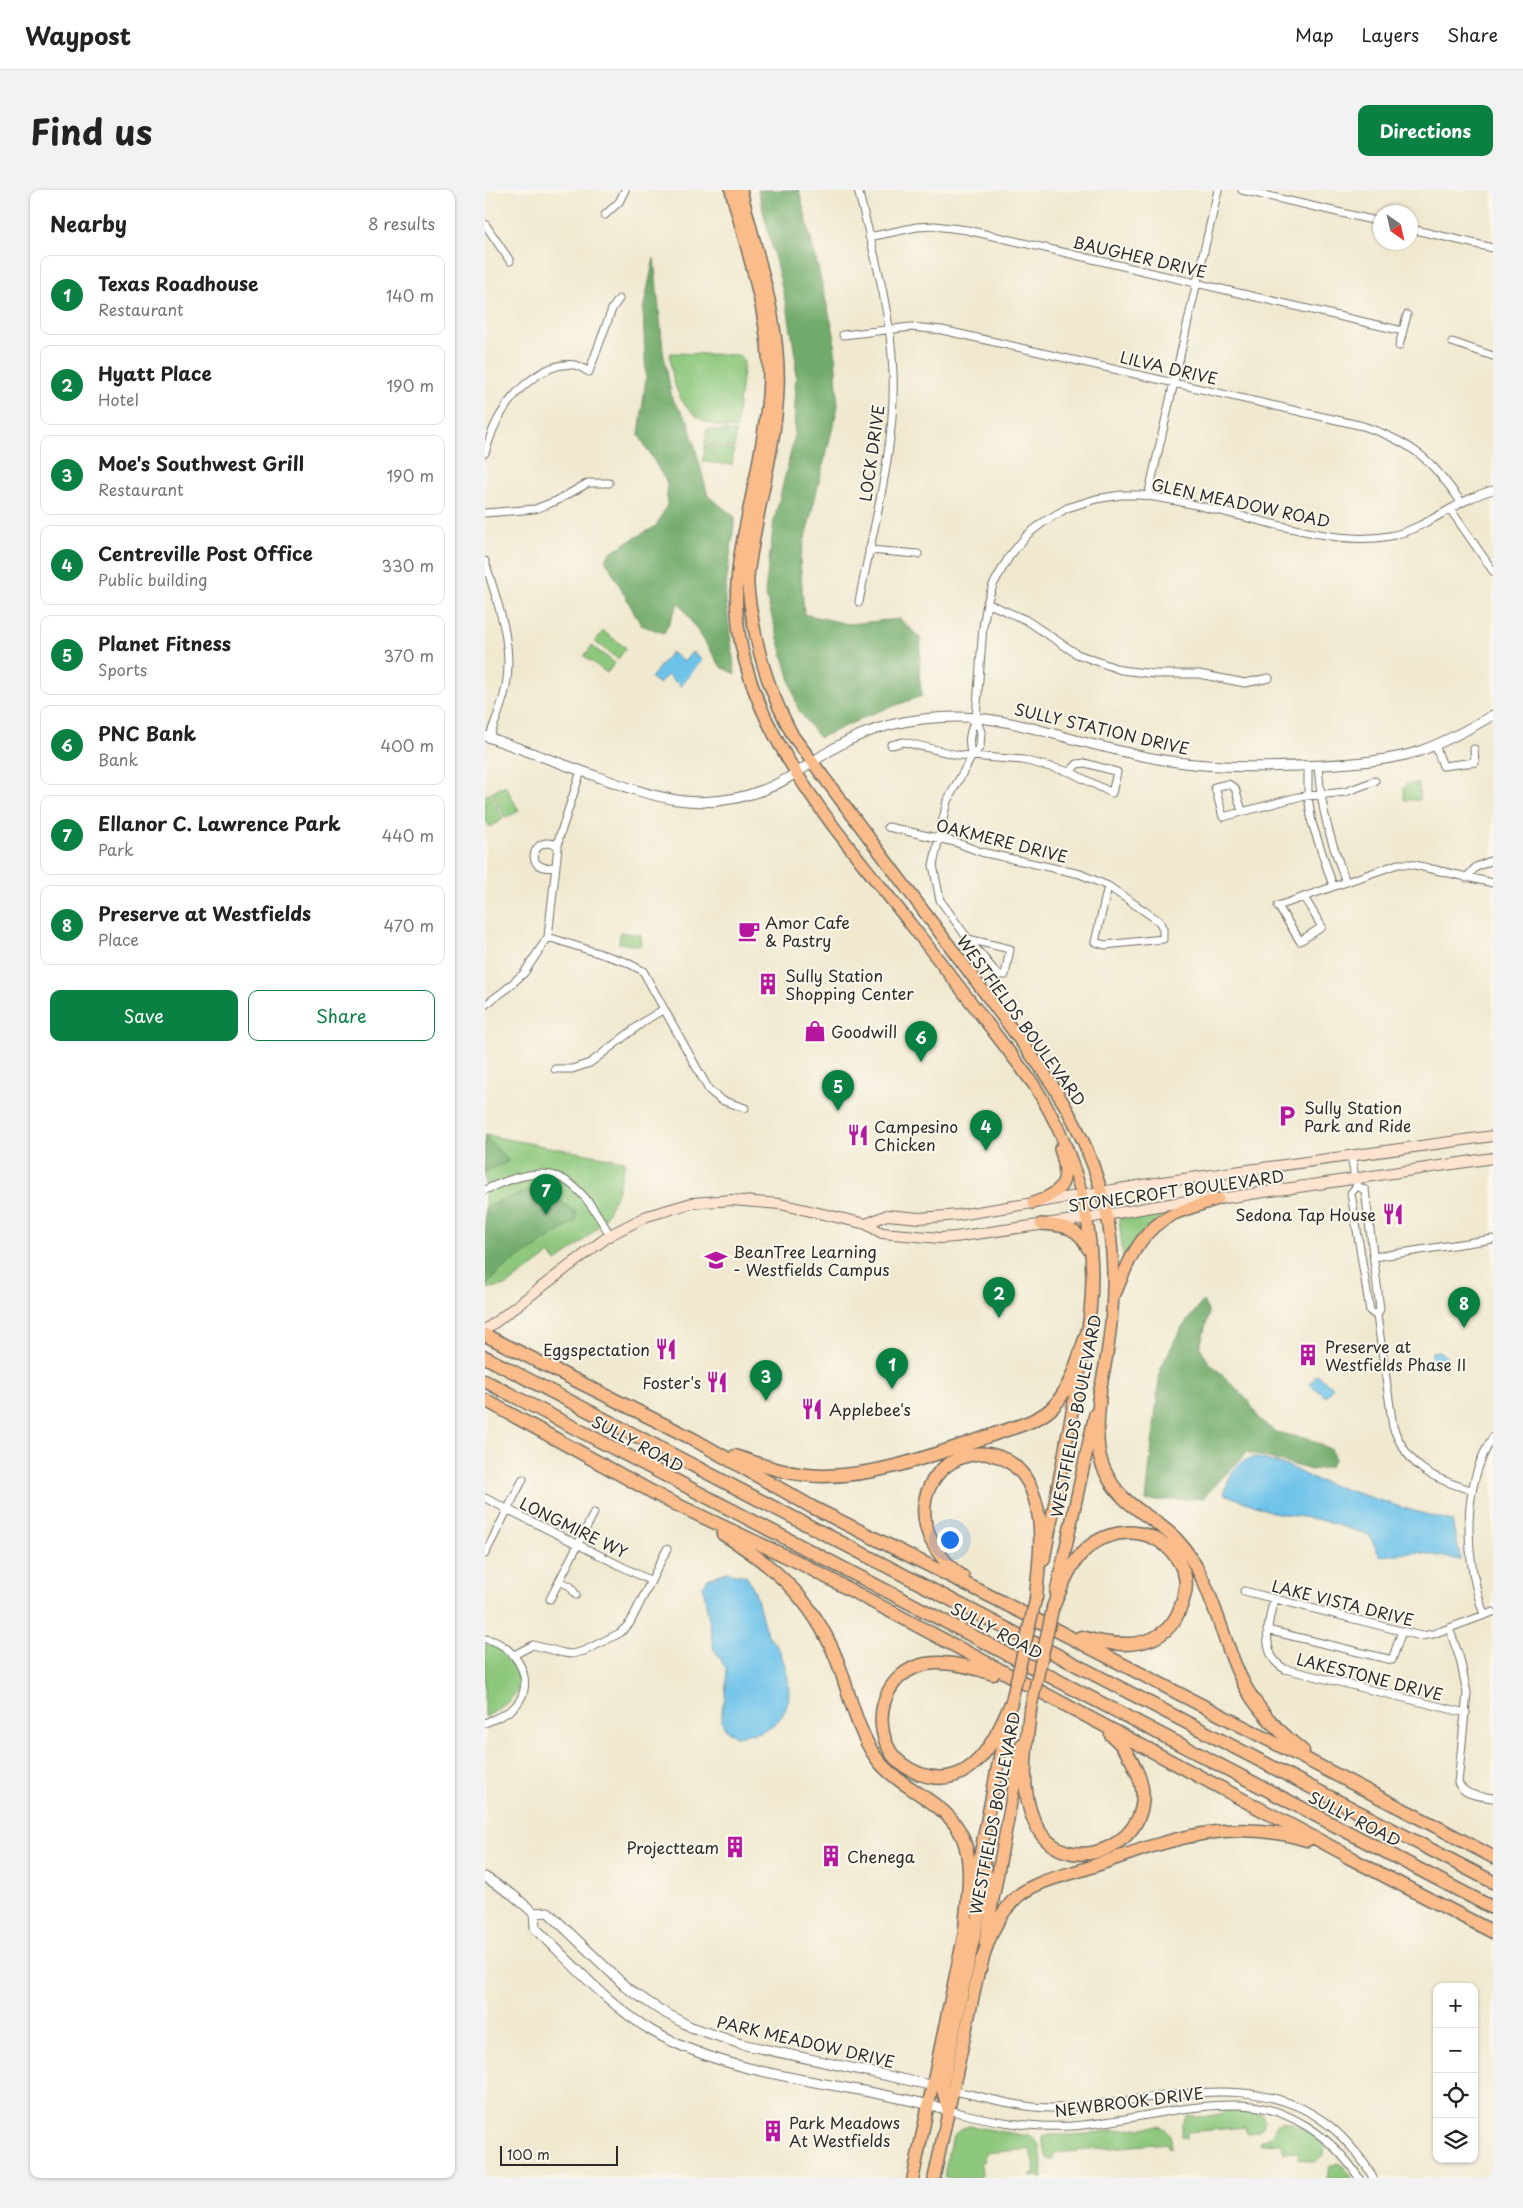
<!DOCTYPE html>
<meta charset="utf-8">
<style>
body{margin:0;font-family:"Playpen Sans",sans-serif;background:#f2f2f2;color:#222}
.controls{position:absolute;right:15px;bottom:15px;display:grid;overflow:hidden;border-radius:10px;box-shadow:0 1px 4px #0004}
.controls button{width:45px;height:45px;display:grid;place-items:center;padding:0;border:0;border-bottom:1px solid #e0e0e0;background:#fff;color:#222;font:25px sans-serif}
.compass{position:absolute;left:888px;top:15px;width:45px;height:45px;border-radius:50%;background:#fff;box-shadow:0 1px 4px #0004;rotate:146deg}
.scale{position:absolute;left:15px;bottom:12px;width:118px;box-sizing:border-box;padding-left:5px;border:2px solid #2b2b2b;border-top:0;font-size:14px;line-height:18px;white-space:nowrap;color:#2b2b2b;-webkit-text-stroke:4px #fbf7ec;paint-order:stroke}
.you{position:absolute;left:464px;top:1349px;width:18px;height:18px;margin:-12px;border:4px solid #fff;border-radius:50%;background:#1a73e8;box-shadow:0 0 0 8px #1a73e833}
.badge{display:grid;place-items:center;width:32px;height:32px;border-radius:50%;background:#0b8043;color:#fff;font-size:16px;font-weight:700}
.pin{position:absolute;translate:-50% -41px;filter:drop-shadow(0 1px 2px #0008)}
.pin::after{content:'';position:absolute;top:26px;width:18px;height:15px;background:inherit;clip-path:polygon(0 0,100% 0,50% 100%)}
.list{margin:0;padding:0;list-style:none}
h2{display:flex;justify-content:space-between;align-items:center;height:65px;margin:0;padding:0 20px;font-size:21px}
h2 small{font-size:16px;font-weight:400;color:#767676}
.list li{display:grid;grid-template-columns:32px 1fr auto;gap:15px;align-items:center;box-sizing:border-box;height:80px;margin:0 10px 10px;padding:0 10px;border:1px solid #e0e0e0;border-radius:10px}
.list b{display:block;font-size:19px;white-space:nowrap}
.list p{margin:0;font-size:16px;white-space:nowrap;color:#767676}
.list em{font-size:16px;font-style:normal;color:#767676}
.actions{display:flex;gap:10px;padding:15px 20px}
.actions a{flex:1;padding:11px 0;border:1px solid #0b8043;border-radius:10px;text-align:center;font-size:18px;color:#0b8043}
.actions .main{background:#0b8043;color:#fff}
.icon{flex:none;width:28px;height:28px;fill:none;stroke:currentColor;stroke-width:2;stroke-linecap:round;stroke-linejoin:round}
.map{position:relative;flex:none;width:1008px;height:1988px;overflow:hidden;border-radius:10px}
header{display:flex;align-items:center;gap:30px;box-sizing:border-box;height:70px;padding:0 25px;background:#fff;border-bottom:1px solid #e0e0e0}
header strong{font-size:24px}
nav{display:flex;gap:28px;margin-inline-start:auto;font-size:18px}
.intro{display:flex;align-items:center;justify-content:space-between;box-sizing:border-box;height:120px;padding:0 30px}
h1{margin:0;font-size:35px}
.button{padding:12px 22px;border-radius:10px;background:#0b8043;color:#fff;font-size:18px;font-weight:700}
main{display:flex;gap:30px;padding:0 30px}
aside{flex:1;background:#fff;border-radius:10px;box-shadow:0 1px 4px #0004}
.map>svg:first-child{display:block}
.green{fill:#8dc87d;stroke:#5c7a54}
.forest{fill:#72ac6c;stroke:#4e6c4c}
.water{fill:#6dc2ea;stroke:#4c768a}
.lines{fill:none;stroke-linecap:round;stroke-linejoin:round}
.minor-casing{stroke:#706e65;stroke-width:9}
.tertiary-casing{stroke:#706e65;stroke-width:11}
.secondary-casing{stroke:#706e65;stroke-width:12}
.primary-casing{stroke:#706e65;stroke-width:14}
.motorway-casing{stroke:#706e65;stroke-width:15}
.minor{stroke:#fff;stroke-width:7}
.tertiary{stroke:#fff;stroke-width:9}
.secondary{stroke:#fde4d0;stroke-width:10}
.primary{stroke:#f9bc8a;stroke-width:11}
.motorway{stroke:#f9bc8a;stroke-width:12}
.primary-bridge-casing{stroke:#706e65;stroke-width:14;stroke-linecap:butt}
.primary-bridge{stroke:#f9bc8a;stroke-width:11}
.labels{text-anchor:middle;dominant-baseline:central;stroke-width:4;stroke-linejoin:round;paint-order:stroke}
.street-label{font-size:16px;fill:#2b2b2b;stroke:#fbf7ec}
.poi-label{font-size:16px;fill:#2b2b2b;stroke:#fbf7ec;text-anchor:start}
</style>
<header>
<strong>Waypost</strong>
<nav><a>Map</a><a>Layers</a><a>Share</a></nav>
</header>
<div class="intro"><h1>Find us</h1><a class="button">Directions</a></div>
<main>
<aside>
<h2>Nearby<small>8 results</small></h2>
<ul class="list">
<li><span class="badge">1</span><div><b>Texas Roadhouse</b><p>Restaurant</p></div><em>140 m</em></li>
<li><span class="badge">2</span><div><b>Hyatt Place</b><p>Hotel</p></div><em>190 m</em></li>
<li><span class="badge">3</span><div><b>Moe's Southwest Grill</b><p>Restaurant</p></div><em>190 m</em></li>
<li><span class="badge">4</span><div><b>Centreville Post Office</b><p>Public building</p></div><em>330 m</em></li>
<li><span class="badge">5</span><div><b>Planet Fitness</b><p>Sports</p></div><em>370 m</em></li>
<li><span class="badge">6</span><div><b>PNC Bank</b><p>Bank</p></div><em>400 m</em></li>
<li><span class="badge">7</span><div><b>Ellanor C. Lawrence Park</b><p>Park</p></div><em>440 m</em></li>
<li><span class="badge">8</span><div><b>Preserve at Westfields</b><p>Place</p></div><em>470 m</em></li>
</ul>
<div class="actions"><a class="main">Save</a><a>Share</a></div>
</aside>
<div class="map">
<svg width="1008" height="1988" viewBox="0 0 1008 1988">
<rect width="100%" height="100%" fill="#fbf7ec"/>
<filter id="ink" filterUnits="userSpaceOnUse"><feTurbulence type="fractalNoise" baseFrequency=".02" numOctaves="2"/><feDisplacementMap in="SourceGraphic" scale="10" xChannelSelector="R" yChannelSelector="G"/><feConvolveMatrix kernelMatrix="1 2 1 2 8 2 1 2 1" color-interpolation-filters="sRGB"/></filter>
<filter id="wash" filterUnits="userSpaceOnUse"><feTurbulence type="fractalNoise" baseFrequency=".0096" numOctaves="4" result="noise"/><feDisplacementMap in="SourceGraphic" scale="20" xChannelSelector="R" yChannelSelector="G"/><feGaussianBlur stdDeviation="1.12" result="paint"/><feColorMatrix in="noise" values="0 0 0 0 0 0 0 0 0 0 0 0 0 0 0 0 0 1.4 0 .05"/><feComposite in="paint" operator="in"/></filter>
<g filter="url(#wash)">
<rect width="100%" height="100%" fill="#f0e9d0"/>
<path class="green" d="M185,163L254,165L259,172L251,239C204,235 187,208 185,163Z
M222,239L251,242L249,258L220,254Z
M220,256L249,260L247,275L218,272Z
M118,441L141,458L133,469L110,452Z
M107,456L130,473L122,483L99,466Z
M921,594H934L935,610H919V597Z
M20,595L34,621L20,628L6,602Z
M4,603L18,629L5,637L0,629V606Z
M135,742L156,745L155,756L134,753Z
M0,945L140,971C128,1027 116,1039 71,1072L65,1064L22,1095L0,1099Z
M690,1018L658,1042L638,1069L634,1028Z
M0,1454C13,1456 21,1461 29,1471C49,1496 20,1517 0,1527Z
M741,1920L776,1924L780,1931C777,1942 773,1942 762,1943L760,1937L702,1942V1948L697,1947V1934L703,1925L717,1927L735,1924Z
M797,1931C810,1932 834,1946 840,1958L838,1965L830,1972L814,1969L813,1962L799,1963L796,1953L775,1954L776,1951L787,1946L791,1935Z
M485,1936L548,1947L555,1956L558,1988H554V1986H546V1984L550,1983L545,1959L500,1963L499,1972L496,1973L497,1986L494,1988H459C463,1970 462,1939 485,1936Z
M673,1936C684,1938 688,1948 686,1958L683,1957L682,1953L569,1963L568,1969L565,1970L562,1968L557,1948L559,1945H589Z
M853,1973L859,1977L867,1988H842L844,1977Z"/>
<path class="forest" d="M273,0H314L349,144L353,216L315,369L319,424L363,434L415,429L436,449L434,485L437,506L389,523L334,548L313,519L280,402L289,331L309,249L311,171L303,122Z
M169,68L178,160L187,209L203,231L223,306L250,327L240,404L250,484L236,477L194,412L179,443L156,435L120,369L127,361L171,336L182,315V293L154,245L161,188L158,120Z
M0,946L24,971L0,982Z
M44,1000C62,1004 76,1010 91,1022V1031L14,1081L0,1097V1017Z
M718,1111L724,1123L715,1157L723,1171L763,1210L774,1229L790,1242L824,1249L845,1259L850,1269L845,1277L826,1280L762,1262L718,1308L661,1311L675,1180L695,1140Z"/>
<path class="water" d="M186,462L199,472L207,462L217,469L196,496L182,485L174,494L166,488Z
M954,1161L963,1168L961,1174L951,1173L946,1169L947,1162Z
M832,1185L848,1197L841,1207L825,1194Z
M770,1267L805,1277L828,1289L922,1319L967,1331L976,1370L933,1362L895,1366L884,1345L836,1330L787,1322L739,1304C745,1285 749,1271 770,1267Z
M242,1382L261,1386C274,1403 274,1424 282,1443C285,1450 292,1455 295,1462C306,1488 312,1524 281,1539C272,1544 260,1544 251,1546L241,1540L237,1532V1518L240,1508L242,1480L229,1459L218,1396L223,1389Z"/>
</g>
<g filter="url(#ink)">
<g class="lines">
<g class="minor-casing">
<path id="minor" d="M373,0C388,60 406,120 408,183C411,258 388,337 374,412
M757,0L896,32
M120,25L134,12L140,0
M0,34L25,71
M926,39L1008,58
M384,47L432,37L450,36L482,40L918,141
M358,145L426,137L457,140L878,236C928,253 946,269 976,312
M967,152L1008,166
M914,156L922,125
M0,263C4,250 8,236 16,224C30,200 60,171 90,175C95,176 100,180 104,182L127,119L134,109
M663,306L733,0
M965,319L1008,381
M0,323L50,319L71,311L103,293H124
M384,360L433,364
M0,371C12,412 29,453 21,496C18,514 10,531 4,548
M502,413L541,430L592,464L636,480L669,484H714L760,493L784,488
M406,555L419,552L473,565L538,570L585,582L627,603L632,582L600,573L592,574L585,582
M950,555L958,576L990,572L989,559
M487,566C482,551 485,541 491,528
M833,575C836,621 845,649 861,692
M823,576V606L827,633L848,696
M757,621L750,598L743,594L730,597L738,627L813,607L860,602L890,591
M403,637L470,652L496,662L595,684L623,696L674,731L678,739V749L620,755L610,752L623,696
M70,677C67,677 61,678 58,677C44,673 48,655 61,653C64,653 70,654 73,655
M981,688L991,677L1008,670
M819,707L837,737L815,751L793,716L913,674H925L1008,693
M63,747L141,772L158,781L224,900L236,910L260,918
M483,749L525,759L520,785H513L483,749L455,710L448,675L462,611L487,566L495,557L496,542L491,528L498,437L502,413L508,395L524,367L542,345L560,331L582,318L611,309L636,305H655C703,311 750,325 796,336C832,344 868,353 905,346C943,338 971,310 1008,300
M0,815L19,801L39,783L63,747L74,648L96,581
M70,879H87L105,873L161,830L179,819
M866,966L871,993
M872,996L880,1000L895,1119L892,1126L908,1237C924,1278 946,1288 986,1300
M872,996L866,1003L885,1121L892,1126
M0,1000C69,968 89,984 125,1045
M889,1067L1008,1049
M0,1308L166,1391
M0,1364L38,1289
M74,1391L85,1396L91,1405
M759,1401L936,1446L948,1444L1008,1422
M65,1409L109,1323
M789,1409C783,1432 774,1465 800,1479L981,1523
M999,1425C980,1369 975,1298 1008,1247
M964,1438L975,1469L982,1503L973,1593C980,1606 994,1606 1008,1608
M782,1440L907,1470L917,1441
M0,1449C26,1452 50,1485 35,1510C27,1523 13,1527 0,1533
M29,1465L48,1455L79,1463L87,1464L99,1461L135,1443L145,1433L182,1359
M469,1901C501,1907 534,1918 567,1918C660,1916 775,1870 853,1943C866,1956 880,1971 888,1988
M463,1920C505,1931 544,1938 587,1936C642,1932 697,1914 752,1915C801,1915 848,1947 874,1988"/>
</g>
<g class="tertiary-casing">
<path id="tertiary" d="M0,546C35,559 70,571 105,584C166,606 213,625 278,600C305,590 327,571 351,557C387,536 431,527 473,527C524,527 573,547 623,558C643,563 664,568 685,571C736,579 787,577 838,575C870,573 901,571 932,562C959,553 984,539 1008,525
M0,1687L28,1705L49,1723L63,1722L142,1798L175,1820L206,1837L256,1854L454,1897
M49,1723L50,1738C87,1773 123,1815 167,1841C254,1891 368,1892 463,1920"/>
</g>
<g class="secondary-casing">
<path id="secondary" d="M381,1034L402,1025L434,1028L474,1025L677,992L1008,946
M0,1140L125,1045L162,1026L207,1013L247,1010L295,1014L381,1034L397,1043L455,1048L470,1047L602,1028L714,1009H733L1008,968"/>
</g>
<g class="primary-casing">
<path id="primary" d="M246,0C263,65 289,138 283,206C280,239 274,272 267,304C259,347 249,379 252,423C259,540 355,644 424,732C466,786 508,840 549,895C597,970 618,1061 601,1149
M256,0C272,65 296,133 293,200C291,252 276,303 268,354C266,365 264,376 263,387C262,402 266,418 268,432C276,476 287,506 308,546L555,877C631,983 643,1083 613,1209
M548,1013C579,1002 586,991 575,959
M556,1034C578,1036 593,1036 603,1059
M631,1102C643,1071 656,1039 689,1024C703,1018 719,1014 733,1009
M559,1370L597,1169
M571,1402L610,1224
M487,1705L522,1529
M500,1752L537,1554
M463,1920L457,1898L502,1686L498,1665
M428,1988L482,1730
M449,1988L496,1770"/>
</g>
<g class="motorway-casing">
<path id="motorway" d="M0,1145L208,1249L327,1317L511,1409L952,1637L1008,1667
M0,1167L1008,1692
M0,1191L1008,1718
M615,1200C614,1226 608,1255 619,1279C636,1318 664,1322 691,1349C726,1386 734,1442 755,1486C768,1516 793,1541 818,1561
M0,1210L189,1314
M250,1266C279,1276 307,1286 338,1286C395,1286 451,1264 504,1246C525,1238 553,1233 569,1216C587,1196 594,1165 603,1140
M182,1310L313,1372L869,1669
M238,1344C295,1379 334,1417 356,1481C366,1511 374,1544 392,1569C416,1601 462,1610 478,1648C489,1677 482,1709 480,1739
M478,1387C465,1378 453,1364 446,1350C410,1270 530,1220 552,1317C559,1346 553,1378 551,1408
M568,1417C576,1399 583,1378 597,1363C629,1330 683,1337 699,1383C703,1394 700,1405 696,1416C681,1461 634,1458 596,1447
M508,1484C488,1477 463,1470 441,1474C400,1482 386,1528 405,1561C412,1573 423,1579 435,1584C486,1602 511,1550 526,1513
M545,1521C541,1557 534,1597 549,1631C577,1698 683,1652 652,1582C646,1567 638,1555 626,1545
M861,1666L1008,1742
M495,1779C502,1751 511,1726 533,1706C551,1691 578,1686 600,1679C676,1653 741,1625 822,1650"/>
</g>
<use href="#minor" class="minor"/>
<use href="#tertiary" class="tertiary"/>
<use href="#secondary" class="secondary"/>
<use href="#primary" class="primary"/>
<use href="#motorway" class="motorway"/>
<g class="primary-bridge-casing">
<path id="primary-bridge" d="M526,1513L551,1408
M545,1521L568,1417"/>
</g>
<use href="#primary-bridge" class="primary-bridge"/>
</g>
</g>
<defs>
<g id="cafe-bare" transform="scale(1.725)"><path d="M-5.5-4.5H6V0H3Q3 3.5 0 3.5H-2.5Q-5.5 3.5-5.5 0ZM3-3.2v2h1.7v-2ZM-6 4.5H4V6H-6Z" fill="#b5179e" stroke="#fbf7ec" stroke-width="2.5" paint-order="stroke"/></g>
<g id="building-bare" transform="scale(1.725)"><path d="M-4-6H4V6H1V3H-1V6H-4ZM-2.5-4.3h1.7v1.8h-1.7ZM.8-4.3h1.7v1.8H.8ZM-2.5-1h1.7V.8h-1.7ZM.8-1h1.7V.8H.8Z" fill="#b5179e" stroke="#fbf7ec" stroke-width="2.5" paint-order="stroke"/></g>
<g id="shop-bare" transform="scale(1.725)"><path d="M-5-2.5h2.3a2.7 3.5 0 0 1 5.4 0H5L5.5 6h-11ZM-1.5-2.5h3a1.5 2.3 0 0 0-3 0Z" fill="#b5179e" stroke="#fbf7ec" stroke-width="2.5" paint-order="stroke"/></g>
<g id="parking-bare" transform="scale(1.725)"><path d="M-3.5-5.5H1a3.5 3.5 0 0 1 0 7H-1V5.5H-3.5ZM-1-3.4V-.6H.8a1.4 1.4 0 0 0 0-2.8Z" fill="#b5179e" stroke="#fbf7ec" stroke-width="2.5" paint-order="stroke"/></g>
<g id="restaurant-bare" transform="scale(1.725)"><path d="M-5-6h1v4h1v-4h1v4h1v-4h1v5L-1.5 .5V6h-2V.5L-5-1ZM5-6V6H3V1.5H1.5Q1.5-4 5-6Z" fill="#b5179e" stroke="#fbf7ec" stroke-width="2.5" paint-order="stroke"/></g>
<g id="school-bare" transform="scale(1.725)"><path d="M0-5L7-2L0 1L-7-2ZM-4 1L0 2.5L4 1V4Q0 6-4 4Z" fill="#b5179e" stroke="#fbf7ec" stroke-width="2.5" paint-order="stroke"/></g>
</defs>
<g fill-rule="evenodd">
<use href="#cafe-bare" x="264" y="741"/>
<use href="#building-bare" x="283" y="794"/>
<use href="#shop-bare" x="330" y="841"/>
<use href="#parking-bare" x="802" y="926"/>
<use href="#restaurant-bare" x="373" y="945"/>
<use href="#restaurant-bare" x="908" y="1024"/>
<use href="#school-bare" x="231" y="1070"/>
<use href="#restaurant-bare" x="181" y="1159"/>
<use href="#building-bare" x="823" y="1165"/>
<use href="#restaurant-bare" x="232" y="1192"/>
<use href="#restaurant-bare" x="327" y="1219"/>
<use href="#building-bare" x="250" y="1657"/>
<use href="#building-bare" x="346" y="1666"/>
<use href="#building-bare" x="288" y="1941"/>
</g>
<g class="labels">
<g class="street-label">
<text transform="translate(655 66) rotate(13)">BAUGHER DRIVE</text>
<text transform="translate(684 177) rotate(13)">LILVA DRIVE</text>
<text transform="translate(386 263) rotate(-82)">LOCK DRIVE</text>
<text transform="translate(756 312) rotate(12)">GLEN MEADOW ROAD</text>
<text transform="translate(617 538) rotate(13)">SULLY STATION DRIVE</text>
<text transform="translate(517 650) rotate(14)">OAKMERE DRIVE</text>
<text transform="translate(537 830) rotate(54)">WESTFIELDS BOULEVARD</text>
<text transform="translate(691 1000) rotate(-8)">STONECROFT BOULEVARD</text>
<text transform="translate(590 1226) rotate(-79)">WESTFIELDS BOULEVARD</text>
<text transform="translate(153 1253) rotate(28)">SULLY ROAD</text>
<text transform="translate(89 1337) rotate(26)">LONGMIRE WY</text>
<text transform="translate(858 1412) rotate(14)">LAKE VISTA DRIVE</text>
<text transform="translate(512 1440) rotate(28)">SULLY ROAD</text>
<text transform="translate(885 1486) rotate(14)">LAKESTONE DRIVE</text>
<text transform="translate(509 1623) rotate(-79)">WESTFIELDS BOULEVARD</text>
<text transform="translate(870 1628) rotate(27)">SULLY ROAD</text>
<text transform="translate(321 1851) rotate(13)">PARK MEADOW DRIVE</text>
<text transform="translate(644 1911) rotate(-7)">NEWBROOK DRIVE</text>
</g>
<g class="poi-label">
<text x="280" y="732">Amor Cafe<tspan x="280" dy="18">&amp; Pastry</tspan></text>
<text x="300" y="785">Sully Station<tspan x="300" dy="18">Shopping Center</tspan></text>
<text x="346" y="841">Goodwill</text>
<text x="819" y="917">Sully Station<tspan x="819" dy="18">Park and Ride</tspan></text>
<text x="389" y="936">Campesino<tspan x="389" dy="18">Chicken</tspan></text>
<text x="891" y="1024" text-anchor="end">Sedona Tap House</text>
<text x="248" y="1061">BeanTree Learning<tspan x="248" dy="18">- Westfields Campus</tspan></text>
<text x="840" y="1156">Preserve at<tspan x="840" dy="18">Westfields Phase II</tspan></text>
<text x="165" y="1159" text-anchor="end">Eggspectation</text>
<text x="216" y="1192" text-anchor="end">Foster's</text>
<text x="344" y="1219">Applebee's</text>
<text x="234" y="1657" text-anchor="end">Projectteam</text>
<text x="362" y="1666">Chenega</text>
<text x="304" y="1932">Park Meadows<tspan x="304" dy="18">At Westfields</tspan></text>
</g>
</g>
</svg>
<div class="controls">
<button>+</button>
<button>−</button>
<button><svg class="icon" aria-label="locate" viewBox="0 0 24 24"><circle cx="12" cy="12" r="6"/><path d="M12 2v4M12 18v4M2 12h4M18 12h4"/></svg></button>
<button><svg class="icon" aria-label="layers" viewBox="0 0 24 24"><path d="M12 4l9 5-9 5-9-5zM3 14l9 5 9-5"/></svg></button>
</div>
<svg class="compass" viewBox="-18 -18 36 36"><path d="M0-13l5 13h-10z" fill="#e53935"/><path d="M0 13l5-13h-10z" fill="#767676"/></svg>
<div class="scale">100 m</div>
<div class="you"></div>
<div class="pin badge" style="left:407px;top:1199px">1</div>
<div class="pin badge" style="left:514px;top:1128px">2</div>
<div class="pin badge" style="left:281px;top:1211px">3</div>
<div class="pin badge" style="left:501px;top:961px">4</div>
<div class="pin badge" style="left:353px;top:921px">5</div>
<div class="pin badge" style="left:436px;top:872px">6</div>
<div class="pin badge" style="left:61px;top:1025px">7</div>
<div class="pin badge" style="left:979px;top:1138px">8</div>
</div>
</main>
